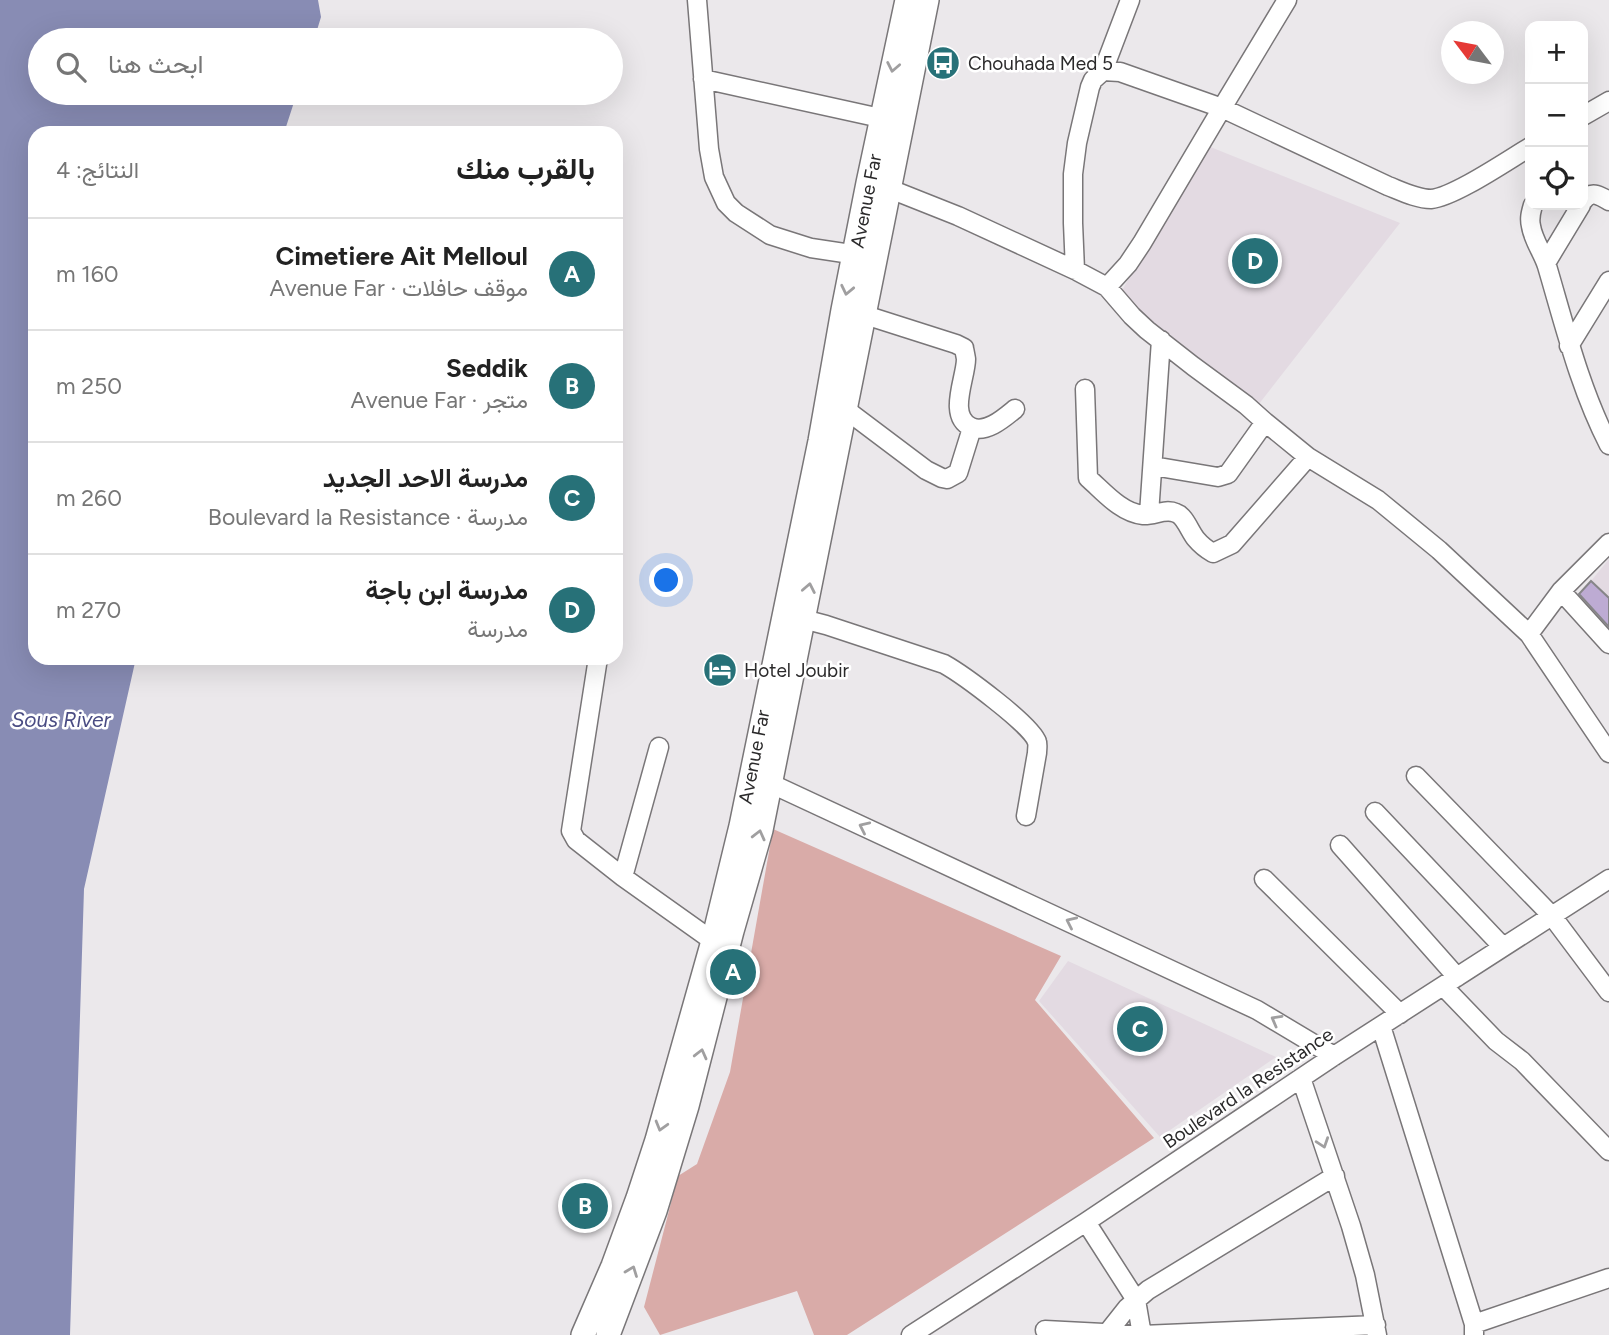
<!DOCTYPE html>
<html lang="ar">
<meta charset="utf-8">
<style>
body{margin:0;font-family:Figtree,Vazirmatn,sans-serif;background:#f2f2f2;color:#222;direction:rtl}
.controls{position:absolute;right:21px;top:21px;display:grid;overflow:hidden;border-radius:14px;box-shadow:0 7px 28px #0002}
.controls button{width:63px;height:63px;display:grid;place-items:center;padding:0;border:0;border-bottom:2px solid #e0e0e0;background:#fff;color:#222;font:35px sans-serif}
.compass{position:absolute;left:1441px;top:21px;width:63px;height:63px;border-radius:50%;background:#fff;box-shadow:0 7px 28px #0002;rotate:302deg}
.you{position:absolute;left:667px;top:581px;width:24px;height:24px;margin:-18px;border:5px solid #fff;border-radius:50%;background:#1a73e8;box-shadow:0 0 0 10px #1a73e833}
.badge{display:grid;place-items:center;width:46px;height:46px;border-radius:50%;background:#277178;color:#fff;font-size:23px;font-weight:700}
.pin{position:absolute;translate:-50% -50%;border:4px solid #fff;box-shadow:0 2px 7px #0006}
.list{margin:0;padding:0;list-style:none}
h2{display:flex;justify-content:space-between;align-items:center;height:91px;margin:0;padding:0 28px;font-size:30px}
h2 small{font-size:23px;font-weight:400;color:#767676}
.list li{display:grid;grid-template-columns:46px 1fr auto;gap:21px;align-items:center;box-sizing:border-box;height:112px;padding:0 28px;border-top:2px solid #e0e0e0}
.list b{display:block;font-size:26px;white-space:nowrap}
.list p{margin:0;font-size:23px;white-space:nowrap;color:#767676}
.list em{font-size:23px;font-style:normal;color:#767676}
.icon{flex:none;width:38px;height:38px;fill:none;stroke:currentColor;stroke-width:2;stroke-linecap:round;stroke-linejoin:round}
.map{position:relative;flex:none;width:1609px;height:1335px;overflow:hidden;direction:ltr}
.search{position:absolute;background:#fff;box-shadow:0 7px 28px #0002;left:28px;top:28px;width:595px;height:77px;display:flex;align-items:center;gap:18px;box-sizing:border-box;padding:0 24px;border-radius:38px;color:#767676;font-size:26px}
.panel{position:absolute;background:#fff;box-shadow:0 7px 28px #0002;left:28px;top:126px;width:595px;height:539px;border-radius:21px;direction:rtl}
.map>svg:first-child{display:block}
.built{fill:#e3dae2}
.green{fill:#d9aba8}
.water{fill:#888cb4}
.building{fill:#bdabd3;stroke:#868588;stroke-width:2}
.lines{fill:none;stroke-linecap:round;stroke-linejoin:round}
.minor-casing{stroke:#797678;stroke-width:21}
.major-casing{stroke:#797678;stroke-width:26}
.minor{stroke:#fff;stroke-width:18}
.major{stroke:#fff;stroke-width:23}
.oneway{stroke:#a09fa0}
.labels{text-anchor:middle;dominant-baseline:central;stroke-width:5;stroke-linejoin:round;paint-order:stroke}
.poi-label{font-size:19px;fill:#2b2a2b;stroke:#fff;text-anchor:start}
.street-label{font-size:19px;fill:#2b2a2b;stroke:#fff}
.water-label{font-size:21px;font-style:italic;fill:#4a4c83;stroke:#fff}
</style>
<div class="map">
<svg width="1609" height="1335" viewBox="0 0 1609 1335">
<rect width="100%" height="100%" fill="#ebe8eb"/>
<path class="built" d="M1203,144L1400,223L1255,409L1118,298Z
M1609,559V598L1591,581Z
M1068,961L1276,1057L1160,1137L1039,1001Z"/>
<path class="green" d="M773,829L1061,956L1035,1000L1154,1138L847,1335H814L797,1291L660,1335L644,1307L678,1176L697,1164L730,1072Z"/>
<path class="water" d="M0,0H318L321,17L314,40H40V93H297L284,133H35V658H136L84,889L70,1335H0Z"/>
<path class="building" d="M1591,581L1609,598V627L1579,594Z"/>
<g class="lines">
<g class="minor-casing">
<path id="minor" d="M697,0L709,149L714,177L726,203L736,213L770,235L811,248L864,256
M1103,71L1130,0
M703,79L894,121
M1583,116L1609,101
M890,189L958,216L1075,270L1107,287L1128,264L1142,243L1222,108L1388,186C1401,191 1417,199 1431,199C1454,197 1508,160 1530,147
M1583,201C1591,190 1599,195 1609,201
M1533,205C1531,212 1529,218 1531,226C1533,240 1543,253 1547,266C1565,327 1580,389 1609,445
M1546,263L1581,205
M1075,270L1073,223V174L1077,143L1090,87L1093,80L1103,71L1120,72L1222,108L1287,0
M1107,287L1132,316L1147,330L1193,366L1246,405L1265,422L1308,457L1378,500L1439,550L1529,634L1609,753
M865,315L956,344L964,348C964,349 966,358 966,359C966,378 947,416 971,427C986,434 1004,418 1015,409
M1569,346L1609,281
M1085,389L1088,478C1103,491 1121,513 1143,515C1154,516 1165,508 1176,513C1185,516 1190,532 1196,539C1201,545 1206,549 1213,553L1232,544L1308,457
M845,409L926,470L942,478L947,479L958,473L972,428
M1153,466L1218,477L1228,474L1265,422
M1149,514L1161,340
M1561,591L1609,644
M803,619L826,625L944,664C962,674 1032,725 1037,742C1038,744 1037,750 1037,753L1026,816
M1529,634L1561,591L1609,543
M598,658L571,831L576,840L623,877L713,941
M1416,776L1552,916L1609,992
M761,779L1257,1010L1334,1056
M1375,812L1503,947
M1340,845L1457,977
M623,877L659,747
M1264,879L1400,1014
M1443,986L1496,1041L1522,1061L1609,1151
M1381,1026L1474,1324V1335
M1301,1078L1351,1226L1365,1275L1377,1335
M1086,1222L1136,1300L1142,1335
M1474,1324L1609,1278
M1045,1330L1142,1335L1376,1325
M1108,1332L1127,1308L1148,1290L1335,1176
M911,1335L1086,1222L1334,1056L1609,879"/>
</g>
<g class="major-casing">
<path id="major" d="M583,1335L613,1266L638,1198L657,1140L713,941L741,826L820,441L843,310L868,183L907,0
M608,1335L655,1211L687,1106L732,931L761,830L927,0"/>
</g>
<use href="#minor" class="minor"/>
<use href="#major" class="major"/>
</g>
<defs><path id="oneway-chevron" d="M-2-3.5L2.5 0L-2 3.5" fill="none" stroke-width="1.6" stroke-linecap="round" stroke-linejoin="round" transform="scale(1.75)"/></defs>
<g class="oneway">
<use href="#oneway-chevron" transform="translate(893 67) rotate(101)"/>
<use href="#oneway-chevron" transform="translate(847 290) rotate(102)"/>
<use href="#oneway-chevron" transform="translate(809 588) rotate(-79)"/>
<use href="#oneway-chevron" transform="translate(864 827) rotate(-155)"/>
<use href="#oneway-chevron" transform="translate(759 835) rotate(-76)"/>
<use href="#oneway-chevron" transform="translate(1071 922) rotate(-155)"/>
<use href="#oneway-chevron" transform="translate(1276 1020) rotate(-151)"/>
<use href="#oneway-chevron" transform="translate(701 1054) rotate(-76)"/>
<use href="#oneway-chevron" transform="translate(661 1126) rotate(106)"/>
<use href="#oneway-chevron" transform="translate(1323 1143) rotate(71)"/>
<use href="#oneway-chevron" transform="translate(632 1271) rotate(-69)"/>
</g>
<defs>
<g id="bus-disc" transform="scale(1.75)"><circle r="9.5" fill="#277178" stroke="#fff"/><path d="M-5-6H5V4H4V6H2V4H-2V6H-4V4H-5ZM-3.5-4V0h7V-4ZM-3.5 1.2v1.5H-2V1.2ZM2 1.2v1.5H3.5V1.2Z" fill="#fff"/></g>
<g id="hotel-disc" transform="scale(1.75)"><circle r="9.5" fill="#277178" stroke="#fff"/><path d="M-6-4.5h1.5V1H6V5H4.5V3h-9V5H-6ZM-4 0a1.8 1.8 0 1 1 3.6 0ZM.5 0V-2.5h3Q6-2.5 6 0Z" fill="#fff"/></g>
</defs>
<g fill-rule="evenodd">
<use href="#bus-disc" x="943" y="63"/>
<use href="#hotel-disc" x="720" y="670"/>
</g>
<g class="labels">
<g class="poi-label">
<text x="968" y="63">Chouhada Med 5</text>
<text x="744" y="670">Hotel Joubir</text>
</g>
<g class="street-label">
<text transform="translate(866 201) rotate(-79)">Avenue Far</text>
<text transform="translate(754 757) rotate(-79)">Avenue Far</text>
<text transform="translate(1248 1088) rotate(-34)">Boulevard la Resistance</text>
</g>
<g class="water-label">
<text x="61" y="719">Sous River</text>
</g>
</g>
</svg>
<div class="controls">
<button>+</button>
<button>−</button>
<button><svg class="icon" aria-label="locate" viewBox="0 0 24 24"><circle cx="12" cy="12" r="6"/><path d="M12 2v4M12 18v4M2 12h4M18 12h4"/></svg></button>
</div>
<svg class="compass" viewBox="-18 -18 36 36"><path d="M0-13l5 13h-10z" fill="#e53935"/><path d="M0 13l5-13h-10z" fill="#767676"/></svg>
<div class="you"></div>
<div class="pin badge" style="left:733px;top:972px">A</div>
<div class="pin badge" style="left:585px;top:1206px">B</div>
<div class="pin badge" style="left:1140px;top:1029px">C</div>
<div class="pin badge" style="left:1255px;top:261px">D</div>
<div class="search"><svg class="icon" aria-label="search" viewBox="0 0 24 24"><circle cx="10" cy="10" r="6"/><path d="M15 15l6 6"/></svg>ابحث هنا</div>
<section class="panel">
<h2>بالقرب منك<small>النتائج: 4</small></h2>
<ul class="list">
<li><span class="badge">A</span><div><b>Cimetiere Ait Melloul</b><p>موقف حافلات · Avenue Far</p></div><em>160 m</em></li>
<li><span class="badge">B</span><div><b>Seddik</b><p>متجر · Avenue Far</p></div><em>250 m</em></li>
<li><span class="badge">C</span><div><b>مدرسة الاحد الجديد</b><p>مدرسة · Boulevard la Resistance</p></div><em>260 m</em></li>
<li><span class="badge">D</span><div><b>مدرسة ابن باجة</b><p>مدرسة</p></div><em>270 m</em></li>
</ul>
</section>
</div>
